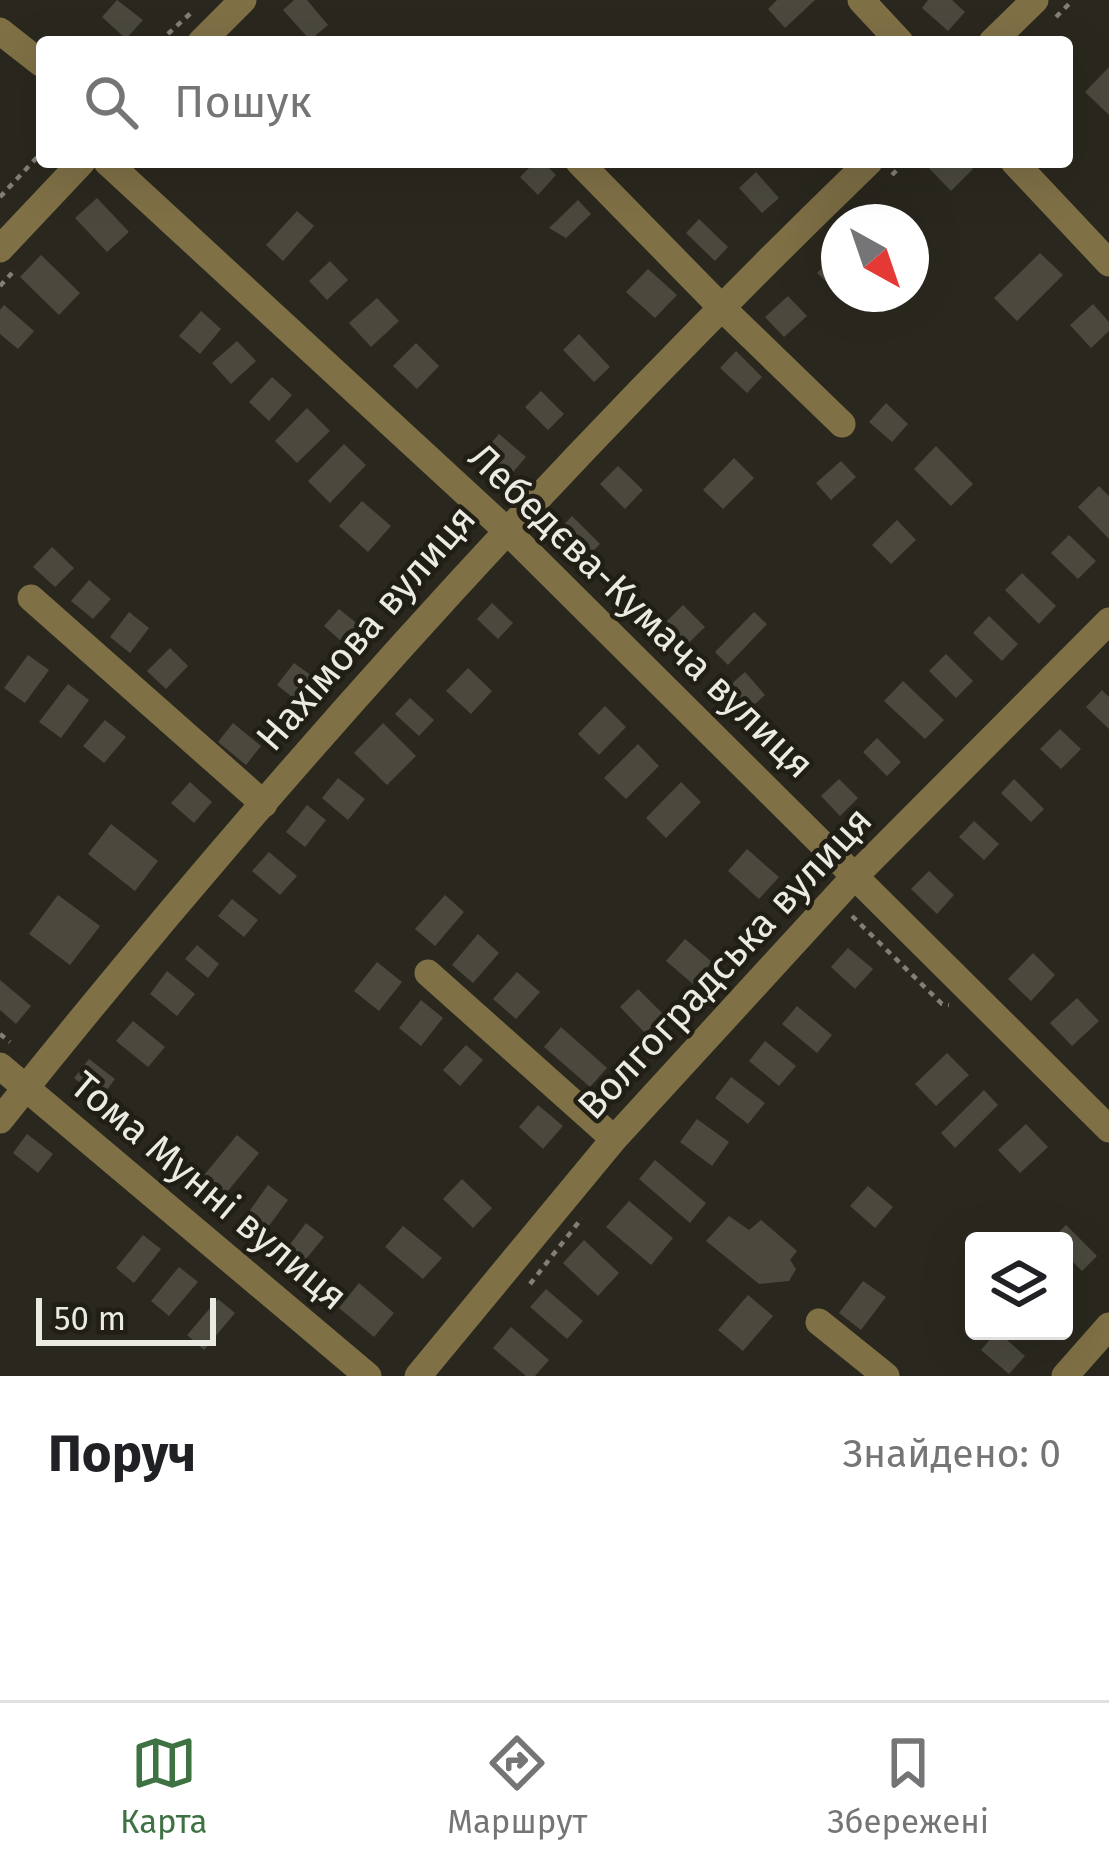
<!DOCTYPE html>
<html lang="uk">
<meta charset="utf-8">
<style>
body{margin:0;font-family:"Fira Sans",sans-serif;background:#f2f2f2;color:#202124}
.controls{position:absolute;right:36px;bottom:36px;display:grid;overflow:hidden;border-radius:12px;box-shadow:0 12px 48px #0002}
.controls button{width:108px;height:108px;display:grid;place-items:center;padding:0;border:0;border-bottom:3px solid #e0e0e0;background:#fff;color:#202124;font:60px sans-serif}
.compass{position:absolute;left:821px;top:204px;width:108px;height:108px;border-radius:50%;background:#fff;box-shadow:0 12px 48px #0002;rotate:140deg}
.scale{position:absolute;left:36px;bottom:30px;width:180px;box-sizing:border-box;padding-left:12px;border:6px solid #ebeae3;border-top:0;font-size:33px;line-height:42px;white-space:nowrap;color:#ebeae3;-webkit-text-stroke:9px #201e15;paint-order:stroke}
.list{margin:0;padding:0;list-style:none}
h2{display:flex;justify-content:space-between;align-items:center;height:156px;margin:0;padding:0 48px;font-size:51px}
h2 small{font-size:39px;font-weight:400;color:#757577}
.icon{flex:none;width:66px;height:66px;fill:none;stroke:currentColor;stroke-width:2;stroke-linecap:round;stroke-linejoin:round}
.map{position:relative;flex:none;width:1109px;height:1376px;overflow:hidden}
.search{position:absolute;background:#fff;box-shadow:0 12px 48px #0002;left:36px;right:36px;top:36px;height:132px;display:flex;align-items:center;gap:30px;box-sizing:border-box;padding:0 42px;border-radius:12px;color:#757577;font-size:45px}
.sheet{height:324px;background:#fff}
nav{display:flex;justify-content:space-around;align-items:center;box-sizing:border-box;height:168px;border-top:3px solid #e0e0e0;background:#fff;font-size:33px;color:#757577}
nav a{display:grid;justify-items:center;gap:6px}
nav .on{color:#3e7243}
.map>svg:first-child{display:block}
.building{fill:#4b493e}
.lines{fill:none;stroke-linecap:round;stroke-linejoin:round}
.path{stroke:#817f77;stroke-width:4.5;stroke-dasharray:6 6;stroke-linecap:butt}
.minor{stroke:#7f7046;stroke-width:27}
.labels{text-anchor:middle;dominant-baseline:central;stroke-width:9;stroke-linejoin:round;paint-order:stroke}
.street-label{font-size:39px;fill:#ebeae3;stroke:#201e15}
</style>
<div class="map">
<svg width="1109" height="1376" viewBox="0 0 1109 1376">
<rect width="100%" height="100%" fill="#2a281e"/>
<path class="building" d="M117,0L143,20L126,39L102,17Z
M294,0H307L328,25L310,40L283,10Z
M777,0H815L785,28L768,9Z
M928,0H952L965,12L948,31L922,8Z
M1109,67V115L1085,92Z
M535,162H543L556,175L538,195L520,177Z
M923,162H966L973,169L951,191Z
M756,172L779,198L762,213L739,188Z
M97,198L129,232L107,252L75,218Z
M578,200L591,214L566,238L549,228Z
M297,211L314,226L283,261L266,245Z
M699,219L728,247L715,261L686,233Z
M839,251V294L817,273Z
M1040,253L1063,275L1017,321L994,298Z
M41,255L80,293L59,315L20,277Z
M330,261L348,280L327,300L309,281Z
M648,269L677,295L655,318L626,292Z
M788,296L807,316L784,337L765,317Z
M377,298L399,321L371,347L349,323Z
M1093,304L1109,322V331L1091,348L1070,325Z
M4,305L34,331L18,349L0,334V310Z
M201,311L221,329L200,354L179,336Z
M579,334L610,367L594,382L563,350Z
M237,341L256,361L231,384L212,363Z
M416,343L439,366L417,389L393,366Z
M736,351L762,377L747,393L720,368Z
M272,377L292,395L269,421L249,402Z
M541,391L564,414L548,430L525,407Z
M886,403L908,424L892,442L869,422Z
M307,408L330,431L297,463L275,441Z
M499,434L526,457L508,478L481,455Z
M344,444L366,465L330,503L308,481Z
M936,446L973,484L951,506L914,469Z
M734,458L754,478L723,509L703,490Z
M841,461L856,477L831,500L816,483Z
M618,466L643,490L625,509L600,484Z
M1099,486L1109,496V539L1078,507Z
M362,501L391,526L368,552L339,526Z
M572,516L600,544L583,561L556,533Z
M897,520L916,540L891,564L872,545Z
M1069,535L1096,561L1078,579L1051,553Z
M52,547L74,568L55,587L33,567Z
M1022,573L1056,606L1039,624L1005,590Z
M89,580L111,599L93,619L71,601Z
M492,603L513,623L498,639L477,619Z
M683,605L705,627L676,655L655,633Z
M339,609L364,629L348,647L324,626Z
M129,612L149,628L130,653L110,637Z
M754,612L767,624L728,665L715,652Z
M989,616L1018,644L1002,661L973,633Z
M170,648L188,666L166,689L147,671Z
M946,654L973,681L956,698L929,671Z
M28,655L49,670L25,703L4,688Z
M294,663L319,681L301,704L277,685Z
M468,668L492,691L471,714L446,691Z
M745,672L765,695L740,717L720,694Z
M903,681L944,720L925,739L884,701Z
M68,684L89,700L61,738L39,722Z
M1102,690L1109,697V729L1086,707Z
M410,698L434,720L419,736L395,714Z
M605,706L626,727L599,755L578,734Z
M105,720L126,737L104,763L83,746Z
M233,723L261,746L246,765L218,742Z
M383,723L416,756L387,785L354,753Z
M1060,729L1081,749L1061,769L1040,749Z
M877,738L901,762L887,776L863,752Z
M638,744L659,766L626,799L604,778Z
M338,778L365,799L348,820L322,798Z
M839,779L858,798L840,816L821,796Z
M1014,779L1044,809L1031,822L1001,793Z
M190,782L212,802L194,823L171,803Z
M681,782L701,802L666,838L646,818Z
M307,805L326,820L305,847L286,832Z
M974,821L999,844L984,860L959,837Z
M111,824L158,861L135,891L88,854Z
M747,849L779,877L759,899L728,871Z
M269,852L297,876L280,895L252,871Z
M929,871L954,895L937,914L911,889Z
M58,895L100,926L70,965L29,934Z
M445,895L464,912L435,946L415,929Z
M232,899L258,920L244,937L218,916Z
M478,934L499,953L473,983L452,965Z
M685,939L712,962L693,984L666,961Z
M197,945L219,964L208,978L185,959Z
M848,948L873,969L855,989L831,967Z
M1033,953L1055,975L1031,1001L1008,979Z
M377,962L402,982L379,1011L354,991Z
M167,971L195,994L177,1016L150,994Z
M517,972L540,992L516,1019L493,999Z
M0,980L31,1006L16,1024L0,1010Z
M638,989L664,1015L645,1033L620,1007Z
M1077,998L1099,1021L1072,1046L1050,1023Z
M421,1000L443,1018L421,1046L399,1028Z
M797,1006L832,1035L817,1053L782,1024Z
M133,1021L165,1047L148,1067L116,1041Z
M561,1027L607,1068L590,1087L544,1047Z
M765,1041L796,1066L779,1086L749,1061Z
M466,1045L483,1060L460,1086L443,1070Z
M947,1053L969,1075L936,1106L915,1084Z
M89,1059L115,1079L100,1099L74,1078Z
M731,1077L765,1103L748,1124L715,1098Z
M984,1090L998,1105L955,1148L941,1133Z
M538,1105L563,1126L543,1149L519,1127Z
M697,1119L729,1142L712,1166L680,1142Z
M1026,1124L1048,1147L1020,1173L998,1150Z
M27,1134L53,1154L38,1173L13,1153Z
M237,1135L259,1153L218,1203L196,1185Z
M655,1160L706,1203L690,1223L639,1179Z
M462,1179L492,1208L473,1228L443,1199Z
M268,1185L288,1200L263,1234L243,1220Z
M868,1186L893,1207L875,1228L850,1206Z
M629,1201L673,1238L651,1265L606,1227Z
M729,1216L749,1230L761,1220L797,1251L790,1260L796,1269L789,1281L759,1284L706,1241Z
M306,1223L324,1237L302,1264L285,1251Z
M1066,1225L1097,1256L1082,1271L1064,1253V1241H1050Z
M403,1226L442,1258L423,1279L385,1247Z
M143,1235L161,1249L134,1283L116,1268Z
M584,1240L619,1273L598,1296L563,1263Z
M179,1267L198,1282L169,1316L151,1301Z
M863,1281L886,1297L861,1330L839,1313Z
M359,1283L394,1313L374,1337L339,1308Z
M546,1289L583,1321L567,1339L530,1307Z
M748,1295L773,1316L743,1351L718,1330Z
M218,1299L235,1313L204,1350L187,1335Z
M511,1327L549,1360L535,1376H526L493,1348Z
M997,1331L1025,1356L1009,1374L981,1350Z"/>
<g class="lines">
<path class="path" d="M1056,17L1073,0
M159,42L192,12
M892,175L905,162
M0,197L42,152
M0,286L12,273
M852,916L942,1004L949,1005
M0,1034L10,1042
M530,1284L582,1218"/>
<path class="minor" d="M861,0L900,42
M0,31L42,64
M201,42L243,0
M992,42L1035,0
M107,162L505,529L1109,1129
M579,162L720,306L842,424
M1014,162L1109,263
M0,249L82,162
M31,598L264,804
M428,973L614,1139
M0,1066L368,1376
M0,1120C269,783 559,462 869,162
M819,1322L886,1376
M418,1376L614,1139L855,876L1109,621
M1065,1376L1109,1326"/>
</g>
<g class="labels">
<g class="street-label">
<text transform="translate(641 611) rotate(44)">Лебедєва-Кумача вулиця</text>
<text transform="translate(366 628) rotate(-49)">Нахімова вулиця</text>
<text transform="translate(725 963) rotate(-47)">Волгоградська вулиця</text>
<text transform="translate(209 1191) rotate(40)">Тома Мунні вулиця</text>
</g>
</g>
</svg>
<div class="controls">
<button><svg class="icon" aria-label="layers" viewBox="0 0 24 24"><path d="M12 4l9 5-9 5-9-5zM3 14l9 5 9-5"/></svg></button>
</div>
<svg class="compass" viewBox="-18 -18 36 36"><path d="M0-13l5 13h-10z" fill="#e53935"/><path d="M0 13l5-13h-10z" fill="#757577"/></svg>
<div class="scale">50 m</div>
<div class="search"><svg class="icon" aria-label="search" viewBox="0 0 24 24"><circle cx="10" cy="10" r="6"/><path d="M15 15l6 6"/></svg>Пошук</div>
</div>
<section class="sheet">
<h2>Поруч<small>Знайдено: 0</small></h2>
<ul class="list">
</ul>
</section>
<nav>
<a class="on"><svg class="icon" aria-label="map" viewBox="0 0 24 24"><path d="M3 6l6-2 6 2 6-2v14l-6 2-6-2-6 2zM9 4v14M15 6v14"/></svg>Карта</a>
<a><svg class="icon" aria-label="directions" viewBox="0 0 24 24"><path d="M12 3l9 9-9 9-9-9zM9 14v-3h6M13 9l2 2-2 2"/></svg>Маршрут</a>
<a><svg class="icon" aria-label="saved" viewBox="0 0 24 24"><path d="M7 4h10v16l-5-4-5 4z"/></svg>Збережені</a>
</nav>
